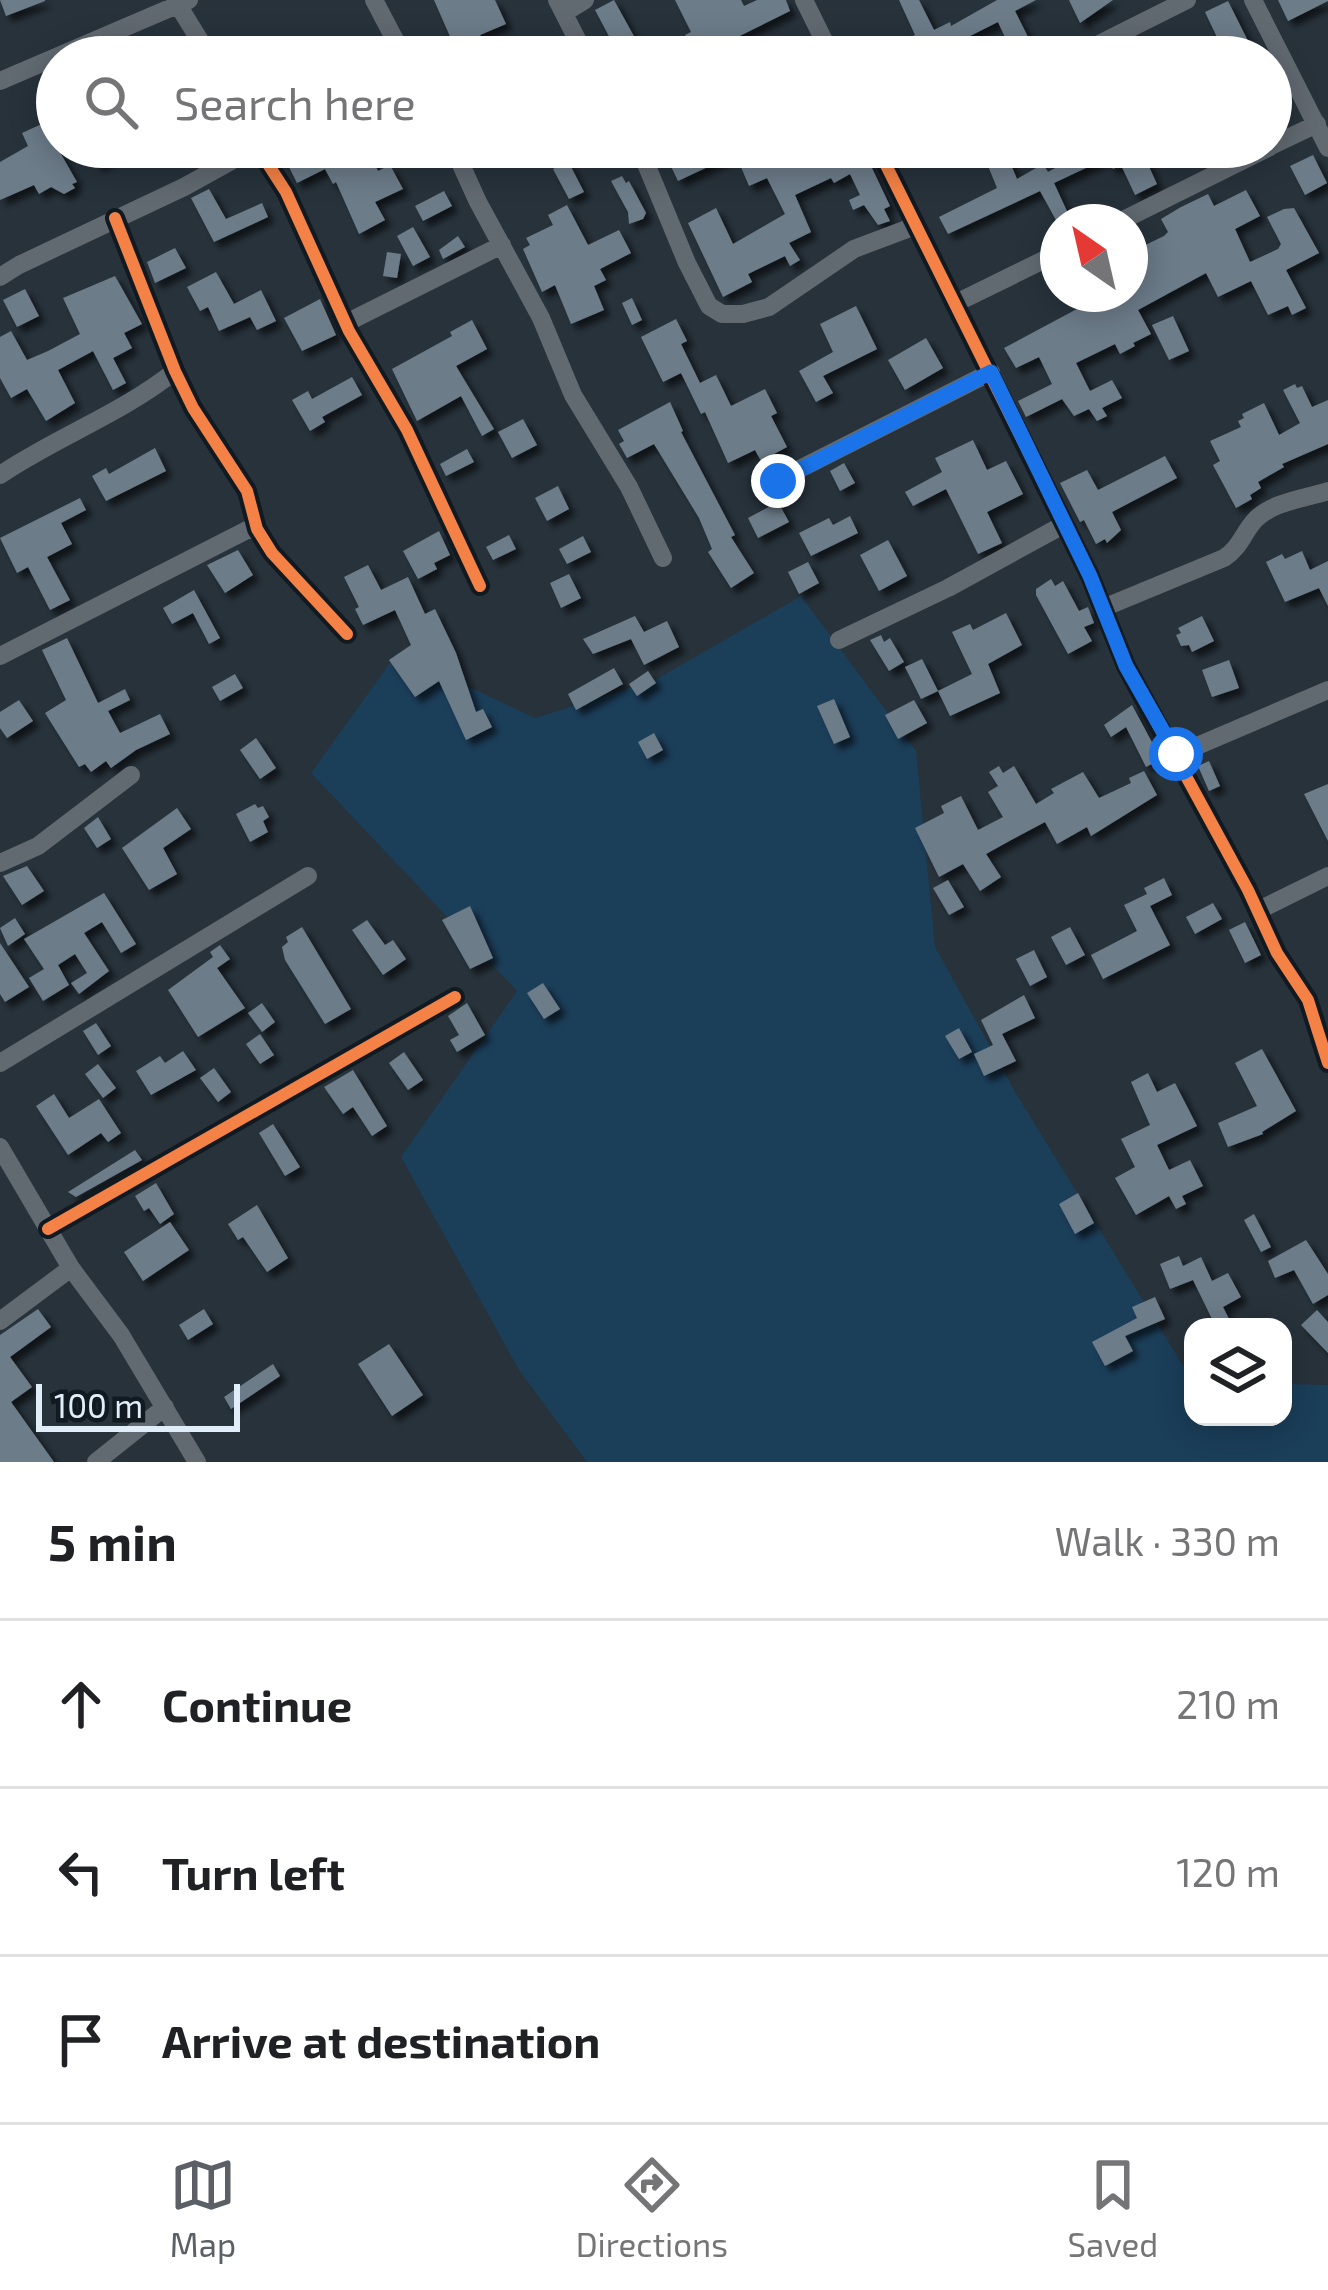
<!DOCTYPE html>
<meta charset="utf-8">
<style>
body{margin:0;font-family:"Exo 2",sans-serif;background:#f6f6f6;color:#202124}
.controls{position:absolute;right:36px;bottom:36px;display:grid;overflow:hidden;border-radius:24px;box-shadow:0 6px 30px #0003}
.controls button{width:108px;height:108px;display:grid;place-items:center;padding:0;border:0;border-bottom:3px solid #e0e0e0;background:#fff;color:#202124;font:60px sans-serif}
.compass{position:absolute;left:1040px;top:204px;width:108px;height:108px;border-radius:50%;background:#fff;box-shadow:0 6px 30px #0003;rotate:326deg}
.scale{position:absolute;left:36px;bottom:30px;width:204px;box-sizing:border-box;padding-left:12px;border:6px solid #e1edf8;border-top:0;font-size:33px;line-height:42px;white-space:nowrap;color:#e1edf8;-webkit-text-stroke:9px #111a21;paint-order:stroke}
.stop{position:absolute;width:36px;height:36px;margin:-27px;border:9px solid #1a73e8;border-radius:50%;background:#fff}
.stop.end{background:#1a73e8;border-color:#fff;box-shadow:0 3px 12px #0008}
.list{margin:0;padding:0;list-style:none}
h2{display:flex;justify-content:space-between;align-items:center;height:156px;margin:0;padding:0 48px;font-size:51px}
h2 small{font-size:39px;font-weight:400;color:#757577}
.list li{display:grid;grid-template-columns:78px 1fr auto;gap:36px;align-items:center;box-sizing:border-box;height:168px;padding:0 48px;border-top:3px solid #e0e0e0}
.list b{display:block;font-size:45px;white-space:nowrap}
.list em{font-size:39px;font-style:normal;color:#757577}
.icon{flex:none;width:66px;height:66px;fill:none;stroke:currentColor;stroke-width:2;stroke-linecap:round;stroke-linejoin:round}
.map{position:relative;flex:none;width:1328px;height:1462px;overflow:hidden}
.search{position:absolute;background:#fff;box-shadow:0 6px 30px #0003;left:36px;right:36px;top:36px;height:132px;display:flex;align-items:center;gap:30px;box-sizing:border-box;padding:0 42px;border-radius:66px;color:#757577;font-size:45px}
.sheet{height:660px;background:#fff}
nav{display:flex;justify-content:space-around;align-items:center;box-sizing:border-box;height:168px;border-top:3px solid #e0e0e0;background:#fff;font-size:33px;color:#757577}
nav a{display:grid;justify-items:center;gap:6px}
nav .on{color:#5a6066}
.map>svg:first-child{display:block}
.green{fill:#1b3e59}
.building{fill:#6c7c89;filter:url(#shadow)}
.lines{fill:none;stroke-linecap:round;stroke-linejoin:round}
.minor{stroke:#616971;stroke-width:18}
.cycleway-casing{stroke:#111a21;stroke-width:20}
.cycleway{stroke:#f48246;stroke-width:12}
.route{stroke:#1a73e8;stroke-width:15}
</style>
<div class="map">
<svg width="1328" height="1462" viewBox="0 0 1328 1462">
<defs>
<filter id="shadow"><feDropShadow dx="6" dy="6" stdDeviation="3" flood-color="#0009"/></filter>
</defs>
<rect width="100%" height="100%" fill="#27323b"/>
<path class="green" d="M801,596L916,751L935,947L1017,1095L1193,1382V1417H1283V1384L1328,1385V1462H587L519,1370L401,1157L517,991L311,773L397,653L535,718L655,680Z"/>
<path class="building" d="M0,0H45V1L6,16Z
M434,0H495L506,24L480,35L491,57H459Z
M614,0L641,49L626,57H620L595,10Z
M675,0H741L744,6L757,0H786L790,11L697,57L685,35L691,32Z
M899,0H919L934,30L950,22L951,26L997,0H1036L1015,11L1028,37L1009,46L998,22L954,44L960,57H896L891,46L915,35Z
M1069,0H1113L1080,23Z
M1278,0H1328V1L1288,21Z
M1228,1L1248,41L1224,52L1205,12Z
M57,117V147L77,182L72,184L75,188L64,194L51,187L39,194L34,185L0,200V162L28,146L22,133Z
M87,147H110L115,156L97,166Z
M279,147H304L308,156L327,147H366L378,171L390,165L403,189L375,202L385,220L359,234L336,182L333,184L325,169L297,183Z
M680,147H727L731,156L678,181L668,160L683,153Z
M784,147H862L890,206L884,209L890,221L878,225L864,205L853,210L849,200L860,195L850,174L834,183L831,178L795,195L811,232L789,243L800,260L790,266L785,256L748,274L752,282L723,297L688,223L716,208L733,244L785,214L767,178L749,186L741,167Z
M1063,147H1140L1157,184L1135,195L1121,165L1113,169L1107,158L1054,183L1072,222H1057L1040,191L948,234L939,217L997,188L984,156L1004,148L1017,179L1043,164L1048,172L1066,162Z
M1313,155L1327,183L1305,195L1290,166Z
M568,161L584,192L569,199L553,169Z
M622,176L626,183L629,181L646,213L643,219L629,224L628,212L611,181Z
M209,189L226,219L262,203L268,217L214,242L191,198Z
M1246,190L1260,216L1235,229L1250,262L1278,249L1281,244L1267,217L1284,209L1294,208L1319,253L1286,270L1306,308L1292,315L1288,306L1268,315L1251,281L1218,297L1206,273L1138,310L1151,334L1133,343L1135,346L1120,354L1115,344L1076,363L1090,391L1112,380L1122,398L1102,408L1107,416L1097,421L1089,409L1074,416L1062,399L1026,417L1018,401L1052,384L1039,357L1016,368L1004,348L1105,294H1130V232L1139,248L1164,236L1168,232L1161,219L1181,207L1208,194L1214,206Z
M444,191L452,206L423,221L415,206Z
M567,205L588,245L619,230L631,253L600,269L606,280L594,286L604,310L571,324L555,285L542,292L523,249L530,245L526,238L553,225L548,215Z
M413,227L430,257L413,266L397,236Z
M458,236L465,247L443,259L439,250Z
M175,248L186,268L155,283L147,262Z
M387,252L401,254L397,278L383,276Z
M216,272L234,304L261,290L276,321L257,330L250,317L219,331L208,307L200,311L187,287Z
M115,276L142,324L124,333L132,348L113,358L126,383L113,390L93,351L58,370L75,403L46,421L27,389L11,398L0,378V337L11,331L27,360L48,351L80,334L63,298Z
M25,289L39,316L17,327L3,300Z
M632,298L642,320L632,325L622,303Z
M320,299L336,335L302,351L284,318Z
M856,306L877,349L823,376L833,393L816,402L799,371L833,352L820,324Z
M1173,316L1189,351L1169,360L1152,325Z
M676,319L687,341L681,344L700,383L716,375L731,406L765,389L777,413L771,416L787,447L761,461L755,450L728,463L705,412L701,414L681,373L663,382L641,337Z
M472,320L487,349L456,366L494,429L482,436L461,396L417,421L392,369L452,336L450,332Z
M926,338L943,368L905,390L888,360Z
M352,377L362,395L322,417L325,422L310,431L292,400L308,391L312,399Z
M1295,384L1297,388L1302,386L1312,407L1328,400V444L1282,464L1284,467L1258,482L1261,488L1250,495L1252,499L1236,508L1213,465L1220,461L1210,441L1241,427L1238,421L1244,418L1242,414L1264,403L1279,435L1300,423L1283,390Z
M670,402L683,431L681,432L735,535L731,537L754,573L731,588L708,552L712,549L699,518L654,444L627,458L619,444L624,441L618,430Z
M523,419L537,445L512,458L498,432Z
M973,440L987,470L1006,461L1023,494L987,512L1002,543L978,554L946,489L913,506L905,492L942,472L935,458Z
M155,448L166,471L106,501L92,476L106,468L109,474Z
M467,449L474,462L446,476L440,464Z
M1165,456L1177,478L1112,512L1121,530L1107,543L1105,539L1096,544L1084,520L1080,522L1060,483L1087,470L1098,490Z
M844,463L855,483L840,491L830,471Z
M558,486L569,509L547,521L535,498Z
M80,498L86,510L61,523L72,544L47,557L70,600L50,610L28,567L17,573L0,538Z
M778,502L789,522L758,538L748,518Z
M850,516L858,533L811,556L799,533L829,518L833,525Z
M439,531L450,555L434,563L437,569L418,579L403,551Z
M509,535L516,549L493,560L486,547Z
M583,536L591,552L567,564L559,549Z
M888,540L907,576L879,591L860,555Z
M238,550L253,575L225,593L207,565Z
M1302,551L1310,570L1328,561V606L1319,588L1285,602L1266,562L1282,554L1285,559Z
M808,562L819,583L799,594L788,572Z
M368,565L381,590L408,577L425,614L435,609L456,653L476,712L483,709L492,727L466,740L439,681L415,697L389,660L411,645L395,610L363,625L355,609L359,607L344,577Z
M569,574L581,598L561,608L550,583Z
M1051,579L1055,586L1063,581L1079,611L1088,607L1094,623L1084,627L1092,641L1068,654L1036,595V589Z
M194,590L220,638L209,644L193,613L172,624L163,608Z
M1006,613L1022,645L988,664L1000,693L950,716L938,691L972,674L952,632L970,624L973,630Z
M635,616L644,632L667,621L679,647L644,665L631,639L593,654L583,639Z
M1202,616L1214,641L1192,652L1189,645L1181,646L1176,635L1181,633L1178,628Z
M881,635L884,642L890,638L904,662L889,671L870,640Z
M67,638L98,703L125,689L130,700L108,711L120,733L160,714L170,734L136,750L111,768L106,761L91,772L85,764L79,767L45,713L66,700L42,650Z
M922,659L938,691L921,699L905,667Z
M1229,660L1239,688L1212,697L1202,670Z
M614,668L623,684L576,710L568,694Z
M648,671L656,683L637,696L629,684Z
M235,674L243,688L220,701L212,687Z
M834,699L850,737L834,744L817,706Z
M19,700L33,721L7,738L0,728V712Z
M914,700L927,723L898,739L885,715Z
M1132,705L1161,759L1146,767L1126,727L1111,737L1104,725Z
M654,733L663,750L647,759L638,742Z
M256,738L276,768L260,779L240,750Z
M1209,761L1220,786L1209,791L1198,766Z
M999,766L1003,773L1014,766L1036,804L1054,793L1051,789L1083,772L1099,798L1131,783L1129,778L1144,771L1157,795L1091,836L1087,827L1057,844L1045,822L1013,839L986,854L1001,877L980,891L963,864L939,877L915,828L944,813L941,806L961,796L978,830L1003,817L988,792L998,786L989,772Z
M1328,784V841L1304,794Z
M255,804L258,808L263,806L269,817L263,821L268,832L250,842L236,814Z
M177,808L191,829L163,848L177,874L149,890L122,848Z
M98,817L111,839L97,848L84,828Z
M27,866L44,891L22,905L3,876Z
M1164,878L1172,895L1150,906L1170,945L1103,979L1091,955L1137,931L1124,905L1147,894L1144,888Z
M948,880L964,907L949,915L933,888Z
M104,893L136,944L121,953L102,922L84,933L109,971L79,994L71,983L87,973L75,954L58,965L69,985L43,1001L29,978L44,969L24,939Z
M1213,903L1222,919L1195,934L1186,917Z
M470,906L493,958L470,969L442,920Z
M15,918L25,934L8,946L0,928Z
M367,920L385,945L393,940L406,959L383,975L352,930Z
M1245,922L1261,955L1245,963L1229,930Z
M302,927L351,1009L325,1024L285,960L282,947L288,942L286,937Z
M1070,927L1085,955L1066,965L1051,937Z
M0,943L29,987L5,1002L0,994Z
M220,945L230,959L217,968L245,1008L198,1037L168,990L213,957L210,952Z
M1034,950L1047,977L1030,986L1016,959Z
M543,983L560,1009L544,1019L527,993Z
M1024,995L1035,1018L1002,1034L1016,1061L984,1076L974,1054L993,1045L981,1020Z
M262,1003L275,1022L262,1032L248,1013Z
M467,1003L485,1035L457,1052L450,1040L459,1035L448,1016Z
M96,1023L111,1046L98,1055L83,1031Z
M959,1028L972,1052L959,1059L945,1036Z
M260,1034L274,1055L260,1064L246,1044Z
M1262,1049L1296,1111L1262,1132L1263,1134L1228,1147L1218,1123L1257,1106L1235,1063Z
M183,1051L196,1070L151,1095L136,1071L160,1056L165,1063Z
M404,1052L423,1080L408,1090L389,1063Z
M98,1064L116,1088L103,1098L85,1074Z
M214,1068L231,1092L218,1102L200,1078Z
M353,1070L387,1126L372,1136L353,1107L343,1114L324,1087Z
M1148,1073L1157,1092L1175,1083L1197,1126L1157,1145L1169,1170L1190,1160L1203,1186L1182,1196L1186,1204L1176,1209L1169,1196L1136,1215L1115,1178L1135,1167L1121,1139L1150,1125L1131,1082Z
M54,1094L69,1118L99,1099L121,1133L108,1142L101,1133L68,1155L36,1106Z
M273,1124L300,1167L285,1176L259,1133Z
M135,1150L142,1160L76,1197L68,1192Z
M156,1183L174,1214L160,1224L149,1208L144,1211L135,1196Z
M1078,1193L1094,1223L1075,1234L1059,1204Z
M257,1205L288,1258L267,1272L243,1237L238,1240L228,1224Z
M1254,1214L1271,1247L1261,1252L1244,1220Z
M170,1222L189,1250L143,1281L124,1252Z
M1306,1240L1328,1274V1295L1313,1304L1294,1270L1275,1278L1268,1261Z
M1179,1256L1183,1266L1201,1257L1212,1281L1228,1273L1241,1297L1223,1307L1233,1327H1196L1212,1319L1193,1280L1170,1289L1160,1264Z
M1155,1297L1165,1319L1125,1336L1133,1351L1105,1366L1092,1342L1137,1318L1132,1307Z
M38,1309L51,1327L10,1357L32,1387L11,1402L54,1462H0V1335Z
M204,1309L213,1324L188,1340L179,1325Z
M1317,1310L1328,1322V1353L1301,1325Z
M389,1344L423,1395L392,1416L358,1364Z
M273,1364L280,1376L231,1409L224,1397Z"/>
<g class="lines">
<path class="minor" d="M175,0L210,57
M374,0L404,57
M557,0L586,57
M804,0L832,57
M1253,0L1328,148
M564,13L585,0
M1073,57L1187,0
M0,81L189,0
M1271,146L1317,124
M257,147L286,192L349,331L407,430L480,586
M453,147L478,202L541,318L573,395L629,487L663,558
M639,147L687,263L709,306L722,314H743L769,307L854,249L915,226
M877,147L1090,576L1126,666L1248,890L1277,953L1308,1000L1328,1063
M115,218L175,371L193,408L247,491L257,529L272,553L347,634
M1119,222L1270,147
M0,277L19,265L184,187L231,161L245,147
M956,303L1058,253
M346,323L502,245
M0,475C56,437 121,414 175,371
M778,480L991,372
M1103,608L1224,558C1240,548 1243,533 1255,520C1272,502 1306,498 1328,491
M839,640L948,588L1063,525
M0,656L247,530L257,529
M1176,755L1328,690
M0,863L38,846L131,775
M1257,911L1328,876
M0,1063L308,876
M0,1147L71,1268L121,1335L197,1462
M48,1229L455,997
M0,1321L71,1268
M96,1462L165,1407"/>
<g class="cycleway-casing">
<path id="cycleway" d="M257,147L286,192L349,331L407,430L480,586
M877,147L1090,576L1126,666L1248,890L1277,953L1308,1000L1328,1063
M115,218L175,371L193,408L247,491L257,529L272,553L347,634
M48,1229L455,997"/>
</g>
<use href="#cycleway" class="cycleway"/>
</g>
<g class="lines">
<path class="route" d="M778,481L991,372L1090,576L1126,666L1176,754"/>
</g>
</svg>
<div class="controls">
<button><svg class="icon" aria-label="layers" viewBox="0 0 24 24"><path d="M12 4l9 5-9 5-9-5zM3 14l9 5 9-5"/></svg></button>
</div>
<svg class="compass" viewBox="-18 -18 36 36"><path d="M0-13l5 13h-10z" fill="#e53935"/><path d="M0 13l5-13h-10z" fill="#757577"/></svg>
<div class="scale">100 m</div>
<div class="stop" style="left:1176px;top:754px"></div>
<div class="stop end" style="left:778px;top:481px"></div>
<div class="search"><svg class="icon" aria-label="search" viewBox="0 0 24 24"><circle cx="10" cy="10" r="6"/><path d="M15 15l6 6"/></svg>Search here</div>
</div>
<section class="sheet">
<h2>5 min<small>Walk · 330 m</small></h2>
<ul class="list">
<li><svg class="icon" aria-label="ahead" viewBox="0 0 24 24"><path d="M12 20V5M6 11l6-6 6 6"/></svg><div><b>Continue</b></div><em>210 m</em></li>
<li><svg class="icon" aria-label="left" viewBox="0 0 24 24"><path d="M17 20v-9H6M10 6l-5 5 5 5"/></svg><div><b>Turn left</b></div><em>120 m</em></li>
<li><svg class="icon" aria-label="arrive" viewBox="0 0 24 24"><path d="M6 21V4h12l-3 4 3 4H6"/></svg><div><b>Arrive at destination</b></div></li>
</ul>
</section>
<nav>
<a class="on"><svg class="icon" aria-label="map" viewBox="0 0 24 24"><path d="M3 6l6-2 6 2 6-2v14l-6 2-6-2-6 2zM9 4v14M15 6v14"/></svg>Map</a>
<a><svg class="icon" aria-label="directions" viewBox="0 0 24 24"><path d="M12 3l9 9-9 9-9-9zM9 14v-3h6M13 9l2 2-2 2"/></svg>Directions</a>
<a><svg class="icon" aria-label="saved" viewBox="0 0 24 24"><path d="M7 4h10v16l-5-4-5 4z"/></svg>Saved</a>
</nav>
